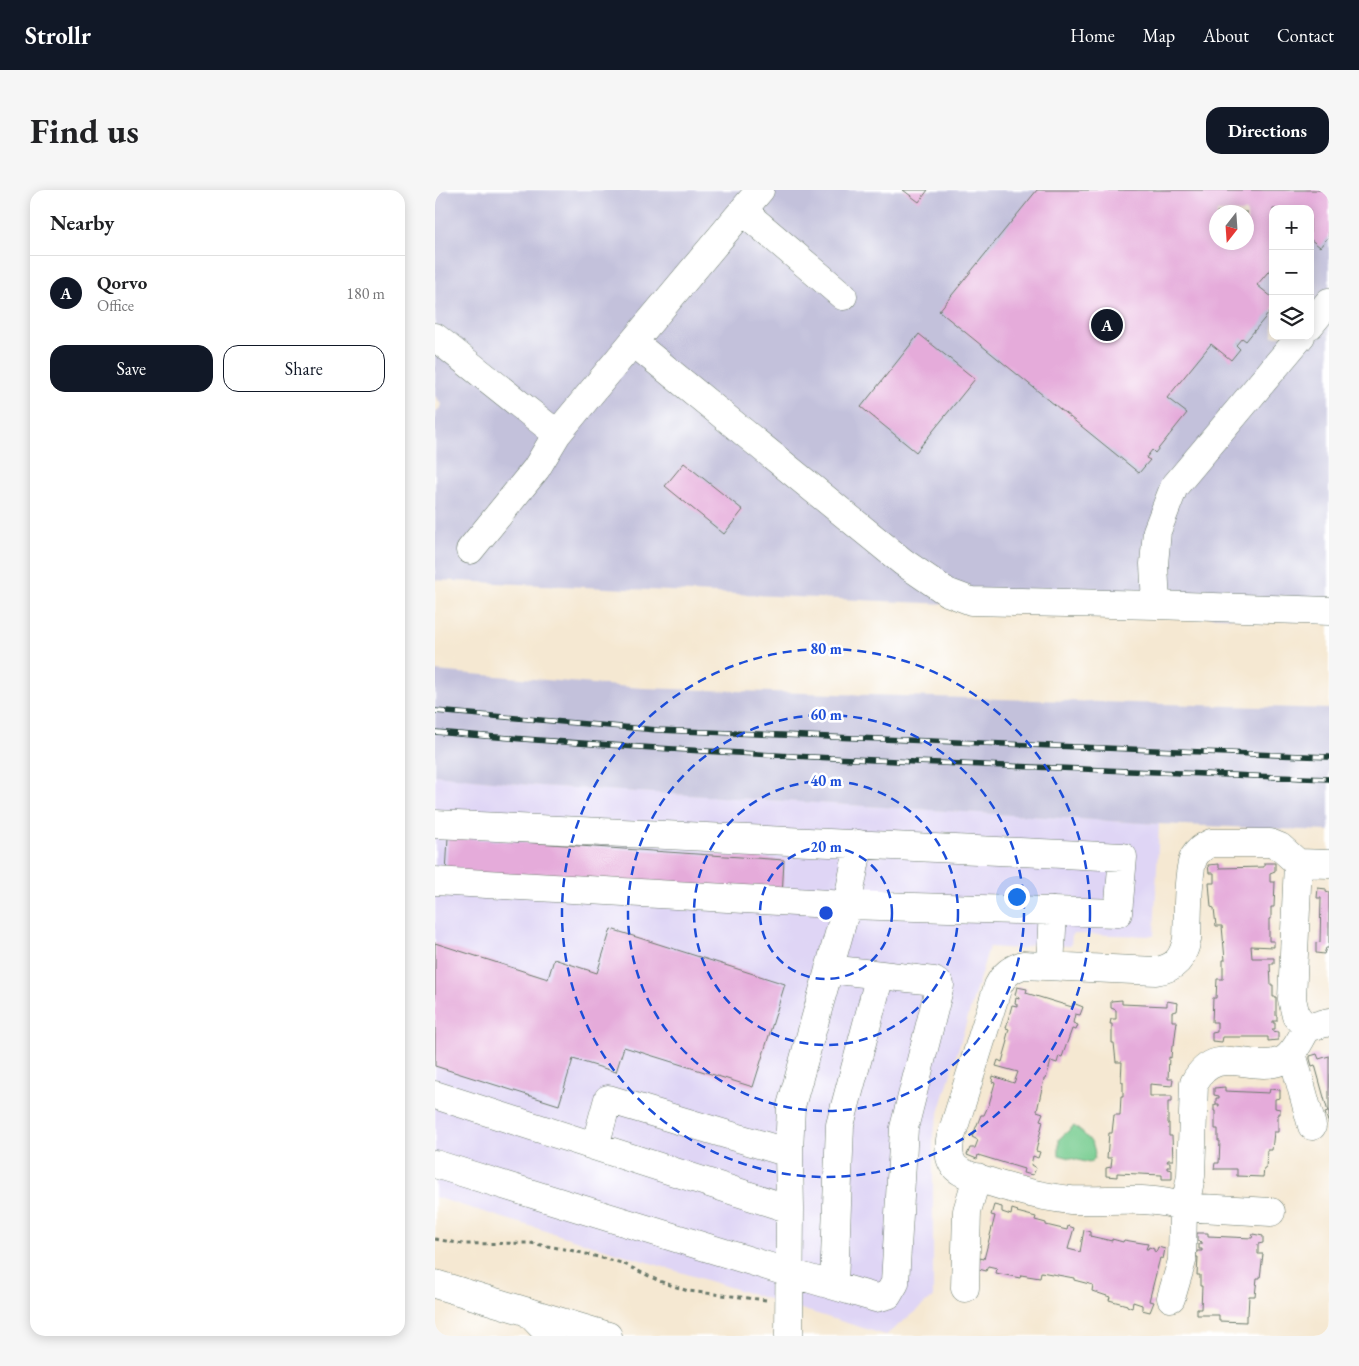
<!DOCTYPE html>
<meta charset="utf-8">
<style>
body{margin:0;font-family:"EB Garamond",serif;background:#f6f6f6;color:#202124}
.controls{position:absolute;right:15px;top:15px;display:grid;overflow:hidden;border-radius:10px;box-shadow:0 2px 12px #0003}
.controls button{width:45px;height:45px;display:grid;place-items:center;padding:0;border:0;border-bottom:1px solid #e0e0e0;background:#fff;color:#202124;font:25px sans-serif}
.compass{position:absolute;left:774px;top:15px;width:45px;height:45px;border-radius:50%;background:#fff;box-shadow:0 2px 12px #0003;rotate:197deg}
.you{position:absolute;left:581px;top:706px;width:18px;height:18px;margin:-12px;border:4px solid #fff;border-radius:50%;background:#1a73e8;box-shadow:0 0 0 8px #1a73e833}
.badge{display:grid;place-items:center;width:32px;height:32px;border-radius:50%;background:#111827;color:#fff;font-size:16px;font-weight:700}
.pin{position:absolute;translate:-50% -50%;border:2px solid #fff;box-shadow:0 1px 5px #0006}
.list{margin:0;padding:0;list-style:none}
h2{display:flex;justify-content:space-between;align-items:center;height:65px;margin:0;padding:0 20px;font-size:21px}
h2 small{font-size:16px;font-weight:400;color:#757577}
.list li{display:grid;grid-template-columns:32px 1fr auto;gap:15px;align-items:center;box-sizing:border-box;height:75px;padding:0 20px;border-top:1px solid #e0e0e0}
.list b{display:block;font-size:19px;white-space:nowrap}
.list p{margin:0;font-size:16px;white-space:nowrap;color:#757577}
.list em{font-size:16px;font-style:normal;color:#757577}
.actions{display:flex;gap:10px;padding:15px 20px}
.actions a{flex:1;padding:11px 0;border:1px solid #111827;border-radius:15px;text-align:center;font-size:18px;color:#111827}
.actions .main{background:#111827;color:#fff}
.icon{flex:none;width:28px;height:28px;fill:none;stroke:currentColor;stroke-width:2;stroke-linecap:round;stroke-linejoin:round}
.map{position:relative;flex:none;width:894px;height:1146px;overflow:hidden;border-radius:15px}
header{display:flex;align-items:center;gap:30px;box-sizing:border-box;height:70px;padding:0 25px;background:#111827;color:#fff}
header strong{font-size:24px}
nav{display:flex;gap:28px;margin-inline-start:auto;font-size:18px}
.intro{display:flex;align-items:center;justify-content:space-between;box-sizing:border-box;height:120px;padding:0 30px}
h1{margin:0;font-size:35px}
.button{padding:12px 22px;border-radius:15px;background:#111827;color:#fff;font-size:18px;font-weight:700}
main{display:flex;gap:30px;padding:0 30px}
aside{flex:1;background:#fff;border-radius:15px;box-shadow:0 2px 12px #0003}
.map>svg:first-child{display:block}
.built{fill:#dfd5f5}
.industrial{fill:#c3c1db;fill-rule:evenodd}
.green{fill:#77cc90;stroke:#4b8462}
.building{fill:#e5abda;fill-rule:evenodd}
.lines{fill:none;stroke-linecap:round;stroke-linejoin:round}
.minor-casing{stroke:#6a796b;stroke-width:29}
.major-casing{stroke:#6a796b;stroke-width:29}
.highway-casing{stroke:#6a796b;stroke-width:29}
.path{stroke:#6a796b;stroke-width:3;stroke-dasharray:4 4;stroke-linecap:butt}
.minor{stroke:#fff;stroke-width:28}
.major{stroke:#fff;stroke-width:28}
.highway{stroke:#fff;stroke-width:28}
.rail-casing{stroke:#1f3d34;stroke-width:5.5}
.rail{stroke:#fff;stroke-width:4;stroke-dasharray:11;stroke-linecap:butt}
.ring{fill:none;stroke:#1d4ed8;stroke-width:2.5;stroke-dasharray:9 6}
.centre{fill:#1d4ed8;stroke:#fff;stroke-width:2.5}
.ring-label{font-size:15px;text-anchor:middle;font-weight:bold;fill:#1d4ed8;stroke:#fff;stroke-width:5;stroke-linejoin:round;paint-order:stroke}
</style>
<header>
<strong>Strollr</strong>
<nav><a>Home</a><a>Map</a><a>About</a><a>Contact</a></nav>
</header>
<div class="intro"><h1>Find us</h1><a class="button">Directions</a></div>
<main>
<aside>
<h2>Nearby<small></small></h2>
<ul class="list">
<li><span class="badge">A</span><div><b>Qorvo</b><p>Office</p></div><em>180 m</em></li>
</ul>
<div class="actions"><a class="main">Save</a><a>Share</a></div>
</aside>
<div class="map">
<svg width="894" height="1146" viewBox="0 0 894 1146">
<rect width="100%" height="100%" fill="#fff"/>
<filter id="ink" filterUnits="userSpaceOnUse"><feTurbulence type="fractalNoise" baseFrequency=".02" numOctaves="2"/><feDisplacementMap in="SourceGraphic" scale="10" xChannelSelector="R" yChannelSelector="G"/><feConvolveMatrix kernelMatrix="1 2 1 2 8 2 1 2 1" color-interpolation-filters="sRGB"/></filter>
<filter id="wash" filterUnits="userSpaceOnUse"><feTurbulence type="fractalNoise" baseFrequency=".0096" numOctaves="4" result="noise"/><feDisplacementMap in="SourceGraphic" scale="20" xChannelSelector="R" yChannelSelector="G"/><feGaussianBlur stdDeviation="1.12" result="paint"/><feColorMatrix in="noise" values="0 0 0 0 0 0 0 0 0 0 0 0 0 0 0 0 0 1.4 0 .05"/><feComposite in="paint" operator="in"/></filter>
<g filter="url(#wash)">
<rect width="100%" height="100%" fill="#f5e8d2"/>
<path class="built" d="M0,585L105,596L724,634L719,746L637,744L636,756L598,754L585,759L554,757L498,943V1107L451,1145L0,1007Z"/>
<path class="industrial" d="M0,0H894V432L0,390V224L7,215L0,206ZM838,19H875V146H838ZM782,22H812V52H782Z
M0,481L207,498L894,519V641L724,634L105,596L0,585Z"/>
<path class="green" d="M639,936C650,945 663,954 659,969L654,973L624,965V949Z"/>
<g id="blocks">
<path class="building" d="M468,0H493L484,12Z
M602,0H894V46L885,57L875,49V19H838V76L822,95L838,108V118L811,151L807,148L801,155L805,159L796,170L776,154L732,208L752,223L720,263L717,260L711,268L715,270L704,283L504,121ZM782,22H812V52H782Z
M484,144L540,189L481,262L426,217Z
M249,273L308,320L289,344L230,296Z
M13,647L349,670L347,707L11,684Z
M829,673H840V681L835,683V692H840L839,717H836V729H834V751H839V757L816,756L817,768H839V774H835L836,795H838V807H841V826H842V831H838V833H840V839H837L838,841L843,842V850L833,851V847H788L787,852L777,851V843L782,842V832H777L778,808H781L782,789H788V770H790L787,736H781L779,718L776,717L774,693H779V683H774L773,675L784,674V678L829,677Z
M883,698L891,699V702L894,703V758H891L889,764L881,763V753L885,752L886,708H882Z
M176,739L350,794L318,897L189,857L181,882L138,869L124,915L0,876V753L113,789L119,769L162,783Z
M582,797L592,799L591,803L637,817L638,813L648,817L645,825L640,824L638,833L643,835L641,840L637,839L627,867L624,866L622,873L616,871L611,889H609L602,921L608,923L605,930L608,931L601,961L605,962L603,968L598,966L596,975L601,978L598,985L588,983L589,979L543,965L542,969L532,965L535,958H540L543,950L537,947L546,925H549L554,914L560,893L557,892L558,886L579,893L583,882L561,876L563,870L567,872L573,851L571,850L574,839L571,838L577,815L582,816V814L580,813L581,808L584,809V807L580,805Z
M687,810V814L732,816V811L743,813L742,821L737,822V831H742L739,855L737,856L736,868L734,867L733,889H738L737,896L715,894V906H737V912H733V933H734V946H737L738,970H733L732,972H735V977H732V979L737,980V989H727V985L682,983V987L671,986V978L676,977L677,968H672L674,943H677L679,925H685L686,906H688V892L686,891L687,872H681L679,853H677V834H675L676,829H681V820L676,818V811Z
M882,864L884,869L894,866V934L890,923L893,922L880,875L877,876L875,869V866Z
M790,897V901L834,903L835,899L845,900V908L840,909V918L845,919V924H843V942H839L837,960H832L831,979H829L828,987L802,986V979H779L780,973H784L785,951H783V939H780V921H779V915L784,916V914H781V908H784V906L779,905V898Z
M559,1015L567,1017V1022L576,1025L577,1019L583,1021L582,1022L601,1027L600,1030L611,1033V1035L632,1040L633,1036L639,1038L633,1059L645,1062L649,1040L655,1042V1046L677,1051V1049L688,1052L689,1050L713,1054L711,1059H713L714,1057L719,1059V1061L721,1062L723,1057L730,1059L728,1069L725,1068L714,1111L719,1112L715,1122L707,1120V1115L698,1112L697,1118L692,1116V1115L674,1110L675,1107L657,1101L658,1095L639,1090V1088L606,1082L605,1088L586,1085L585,1088L561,1083L562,1078L553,1076L551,1081L544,1079L545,1068L549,1069L560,1026L556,1025Z
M762,1043H773V1046L817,1048L818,1044L828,1046V1053L823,1054V1064H828L825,1088H822L820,1106H814L813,1125H811V1132L784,1131V1125H762V1119H766L767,1096H765V1085H762L763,1067H761L762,1061H767V1059H764V1054H767V1052L762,1051Z"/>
</g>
</g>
<g filter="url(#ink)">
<use href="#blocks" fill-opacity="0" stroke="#6a796b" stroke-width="1"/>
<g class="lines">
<g class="minor-casing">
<path id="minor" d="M325,0L198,152L468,372L512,402L536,411L721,415
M308,21L408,106
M875,135L894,112
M866,146L739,297L722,341L719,374L721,415L894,421
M0,147L122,244
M35,360L101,279L122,244L198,152
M0,634L688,667L683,723L412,715L424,654
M863,673L845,657L835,653H776C769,656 763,660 759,667C752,681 753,731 752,749C748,768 741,778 721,781L588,775C576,779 569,784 563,796L515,950C514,959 513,968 519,976C526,984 537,986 546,989C575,999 607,1007 636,1010C673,1012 713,1005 748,1017L753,1001L756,986L759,893C781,852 815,883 846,871C859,866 866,848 872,838
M894,674L863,673L857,809L861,826L872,838L894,832
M0,691L412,715L356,916L354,963L355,1019L354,1146
M615,776L618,721
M857,863L877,936
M0,905L355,1019
M160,956L173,909L354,963
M0,974L355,1083L441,1108L453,1105L460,1093L469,938L505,795L499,791L394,779
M399,1095L405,935L445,785
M530,1098L532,1021L542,987
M736,1108L747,1071L748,1017L836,1022"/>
</g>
<g class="major-casing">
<path id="major" d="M0,1094L173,1146"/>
</g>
<g class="highway-casing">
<path id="highway" d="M93,1122L116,1146"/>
</g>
<path class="path" d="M0,1049L28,1054L95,1053L135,1060L187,1073L224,1091L253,1101L331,1110"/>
<use href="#minor" class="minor"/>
<use href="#major" class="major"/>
<use href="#highway" class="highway"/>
<g class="rail-casing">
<path id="rail" d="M0,521L222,540L894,567
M0,542C297,567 596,577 894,589"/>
</g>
<use href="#rail" class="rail"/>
</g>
</g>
<g class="ring">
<circle cx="391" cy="723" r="66"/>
<circle cx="391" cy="723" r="132"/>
<circle cx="391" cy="723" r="198"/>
<circle cx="391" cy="723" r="264"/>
</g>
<circle cx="391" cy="723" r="8" class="centre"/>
<g class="ring-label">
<text x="391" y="464">80 m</text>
<text x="391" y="530">60 m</text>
<text x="391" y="596">40 m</text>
<text x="391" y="662">20 m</text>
</g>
</svg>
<div class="controls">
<button>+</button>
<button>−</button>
<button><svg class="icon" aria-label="layers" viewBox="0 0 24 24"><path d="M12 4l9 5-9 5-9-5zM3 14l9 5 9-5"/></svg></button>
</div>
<svg class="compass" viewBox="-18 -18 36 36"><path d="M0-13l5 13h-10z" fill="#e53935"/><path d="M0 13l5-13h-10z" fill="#757577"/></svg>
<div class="you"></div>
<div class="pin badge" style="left:672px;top:135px">A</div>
</div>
</main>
